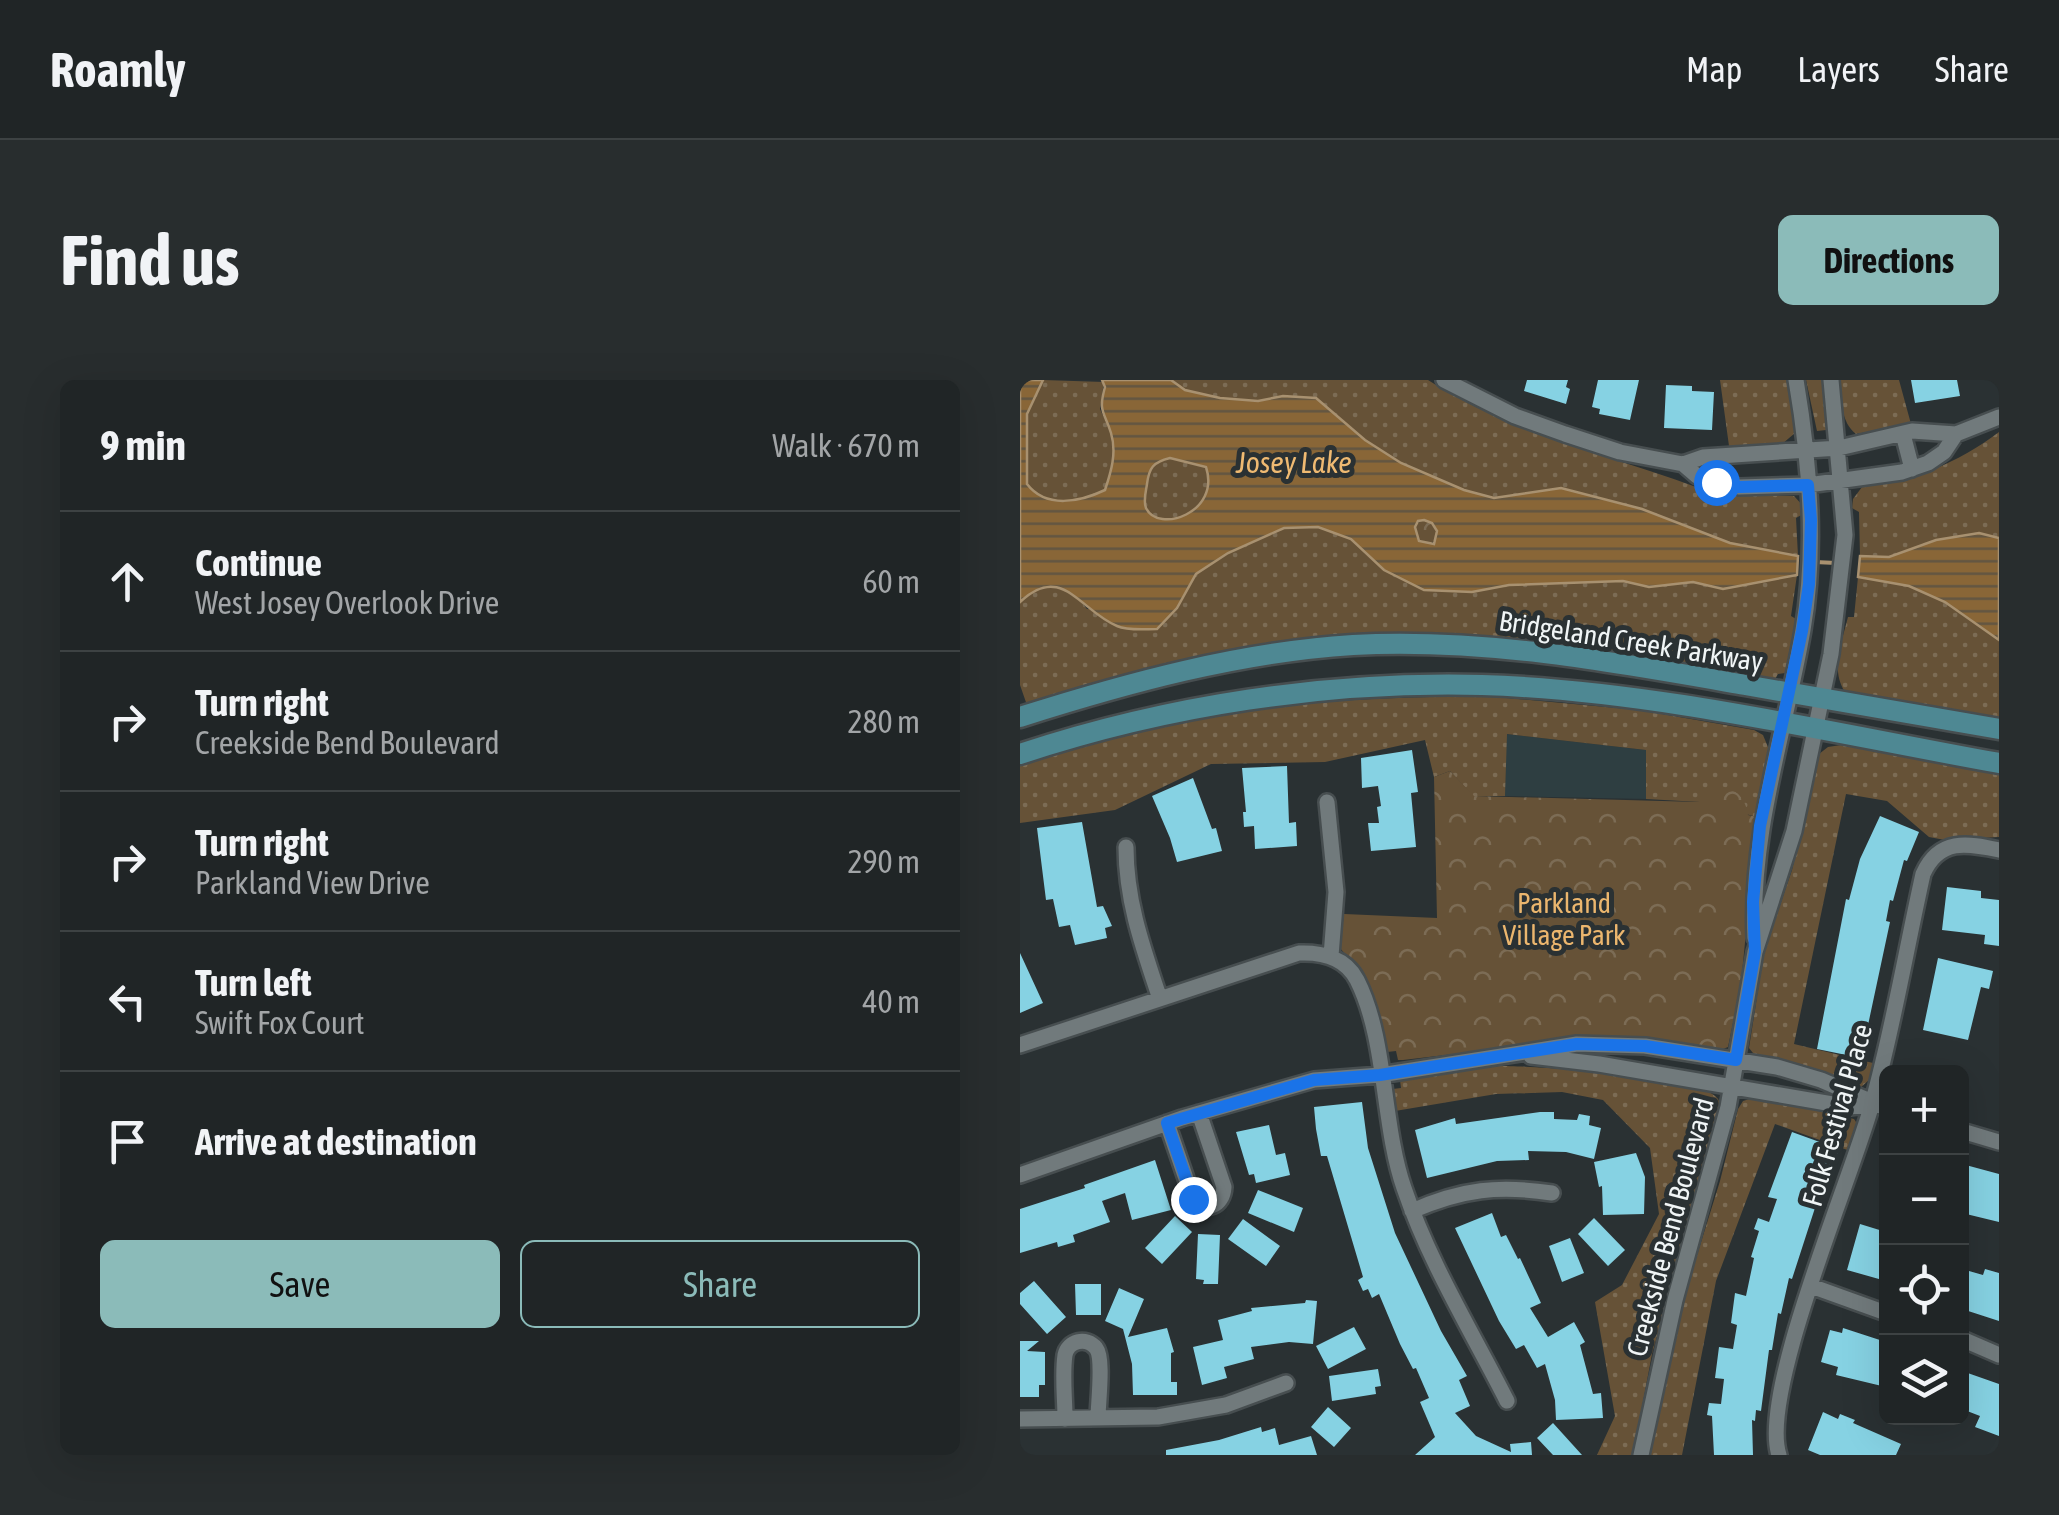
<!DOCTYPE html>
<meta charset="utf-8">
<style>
body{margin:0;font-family:"Asap Condensed",sans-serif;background:#282d2e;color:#f1f3f6}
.controls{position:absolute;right:30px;bottom:30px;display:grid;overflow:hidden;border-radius:15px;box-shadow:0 10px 40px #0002}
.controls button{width:90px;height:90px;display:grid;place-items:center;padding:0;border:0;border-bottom:2px solid #3d4243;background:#202526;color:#f1f3f6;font:50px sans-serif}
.stop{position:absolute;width:30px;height:30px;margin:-22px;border:8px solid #1a73e8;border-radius:50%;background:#fff}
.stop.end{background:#1a73e8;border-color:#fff;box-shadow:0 2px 10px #0008}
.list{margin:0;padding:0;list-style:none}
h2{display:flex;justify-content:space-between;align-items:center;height:130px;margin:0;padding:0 40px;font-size:42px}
h2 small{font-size:32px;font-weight:400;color:#a2a5a7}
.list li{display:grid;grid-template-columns:65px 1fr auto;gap:30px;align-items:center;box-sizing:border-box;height:140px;padding:0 40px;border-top:2px solid #3d4243}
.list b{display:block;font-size:38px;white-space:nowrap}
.list p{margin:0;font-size:32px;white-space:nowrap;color:#a2a5a7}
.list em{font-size:32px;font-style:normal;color:#a2a5a7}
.actions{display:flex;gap:20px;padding:30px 40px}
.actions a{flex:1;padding:22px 0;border:2px solid #8bbbb9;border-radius:15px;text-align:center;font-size:35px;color:#8bbbb9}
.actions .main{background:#8bbbb9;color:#111}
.icon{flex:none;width:55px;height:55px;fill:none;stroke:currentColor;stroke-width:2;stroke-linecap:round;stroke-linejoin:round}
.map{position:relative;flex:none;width:979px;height:1075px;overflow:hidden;border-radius:15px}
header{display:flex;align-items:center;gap:60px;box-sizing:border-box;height:140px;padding:0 50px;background:#202526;border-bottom:2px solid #3d4243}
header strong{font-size:48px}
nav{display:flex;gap:55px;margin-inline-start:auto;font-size:35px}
.intro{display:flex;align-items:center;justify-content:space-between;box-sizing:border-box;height:240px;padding:0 60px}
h1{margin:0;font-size:70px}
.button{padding:25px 45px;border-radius:15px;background:#8bbbb9;color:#111;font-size:35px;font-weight:700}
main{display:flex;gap:60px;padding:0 60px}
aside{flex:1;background:#202526;border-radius:15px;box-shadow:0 10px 40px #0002}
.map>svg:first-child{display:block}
.built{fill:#2e3e41}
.grass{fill:url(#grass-dots)}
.forest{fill:url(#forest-crowns)}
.water{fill:url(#water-rules);stroke:#a89170;stroke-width:2.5;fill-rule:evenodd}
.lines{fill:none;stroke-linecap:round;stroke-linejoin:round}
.stream{stroke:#a89170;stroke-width:4}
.building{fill:#86d2e3}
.minor-casing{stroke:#474e50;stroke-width:20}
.major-casing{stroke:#474e50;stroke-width:25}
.minor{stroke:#717a7c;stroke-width:15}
.major{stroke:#4e8893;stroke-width:20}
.route{stroke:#1a73e8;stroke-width:12}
.labels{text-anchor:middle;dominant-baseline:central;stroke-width:10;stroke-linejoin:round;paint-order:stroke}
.street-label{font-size:28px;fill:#f0f5f6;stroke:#2a3133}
.park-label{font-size:28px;fill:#ebb66e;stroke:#2a3133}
.water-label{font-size:30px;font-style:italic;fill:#efba72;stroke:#2a3133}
</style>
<header>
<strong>Roamly</strong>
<nav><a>Map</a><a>Layers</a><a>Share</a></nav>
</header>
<div class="intro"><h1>Find us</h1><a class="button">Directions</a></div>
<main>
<aside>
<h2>9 min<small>Walk · 670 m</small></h2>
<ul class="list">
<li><svg class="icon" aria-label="ahead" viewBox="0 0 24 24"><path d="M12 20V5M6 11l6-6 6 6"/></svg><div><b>Continue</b><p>West Josey Overlook Drive</p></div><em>60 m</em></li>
<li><svg class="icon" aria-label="right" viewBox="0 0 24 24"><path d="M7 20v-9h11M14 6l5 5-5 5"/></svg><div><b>Turn right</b><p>Creekside Bend Boulevard</p></div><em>280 m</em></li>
<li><svg class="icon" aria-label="right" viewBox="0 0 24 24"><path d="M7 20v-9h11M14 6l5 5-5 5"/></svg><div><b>Turn right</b><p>Parkland View Drive</p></div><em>290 m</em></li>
<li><svg class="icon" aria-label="left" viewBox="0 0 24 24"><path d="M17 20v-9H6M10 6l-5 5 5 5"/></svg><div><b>Turn left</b><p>Swift Fox Court</p></div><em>40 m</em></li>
<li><svg class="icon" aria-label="arrive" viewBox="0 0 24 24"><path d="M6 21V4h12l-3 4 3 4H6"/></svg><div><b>Arrive at destination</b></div></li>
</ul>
<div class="actions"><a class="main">Save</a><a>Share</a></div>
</aside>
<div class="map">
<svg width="979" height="1075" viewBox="0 0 979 1075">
<defs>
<pattern id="grass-dots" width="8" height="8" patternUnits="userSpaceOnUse" patternTransform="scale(2.5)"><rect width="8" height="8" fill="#665237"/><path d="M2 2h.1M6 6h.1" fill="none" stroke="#7c6c55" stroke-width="1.8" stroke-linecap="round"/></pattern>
<pattern id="forest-crowns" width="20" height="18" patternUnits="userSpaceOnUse" patternTransform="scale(2.5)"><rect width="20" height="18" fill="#665237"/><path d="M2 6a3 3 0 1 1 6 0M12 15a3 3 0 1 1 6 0" fill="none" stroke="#7c6c55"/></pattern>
<pattern id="water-rules" width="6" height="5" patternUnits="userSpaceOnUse" patternTransform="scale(2.5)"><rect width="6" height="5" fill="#896637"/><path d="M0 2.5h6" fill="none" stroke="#625542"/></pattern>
</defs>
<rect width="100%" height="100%" fill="#2a3133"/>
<path class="built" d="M486,354L626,370V419L485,416Z"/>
<path class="grass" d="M23,0L84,2L80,29L91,53L94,74L85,111C60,122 26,129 7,105V34Z
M152,0H408C489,52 585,74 676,107L705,114L774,116L784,127L783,134L776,138L778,176L710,163L541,108L474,118L444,110L381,83L345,60L296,18L263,16L238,21L200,18L165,10Z
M700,0H771L775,53L762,64L709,66Z
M786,0H806V50L797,51Z
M819,0H879L891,44L836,54C820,41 822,20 819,0Z
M979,52V158C936,147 912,168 872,176C862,179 850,176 840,176L839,132L832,128L833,119L842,107C894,100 937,84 979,52Z
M150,78L186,87C200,133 138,154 126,128C123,121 126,111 127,105C129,88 133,82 150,78Z
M298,147L331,159L364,190L452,212L489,205L575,201H603L629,207L673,202L703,209L777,195L771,236L776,239L765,293L758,294L754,301L335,263L8,328L0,305V222C24,199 48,205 67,229L157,228L176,194L208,173L264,148Z
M838,197L889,206L925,222L979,260V343L825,312C810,289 822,262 828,237H834Z
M464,316L619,330L734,350L743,355L750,372L737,437L680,422L626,419V370L487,354L485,416H453L430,391L414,397L405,360L305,382L191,384L95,430L0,443V385C77,362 154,342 233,330C309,319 387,317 464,316Z
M821,365L979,393V457L925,460L909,457L867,421L826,414L774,664L853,683L849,700L839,709L737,678L729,668L744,572L772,490L799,374L808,367Z
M479,686C511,686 685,695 698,719C703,729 695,746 693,756L632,974L613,1075H577L595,1036L575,922L602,905L639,834L630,768L583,720L542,712L476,714L375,731L373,709L381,708L380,700Z
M736,717L834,739L838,745L833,772L755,744L696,901L662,1075H630L660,930L700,801L718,729L723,721Z"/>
<path class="forest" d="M394 152a12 12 0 1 1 24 0a12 12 0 1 1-24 0Z
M430,391L454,416L679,422L689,407C710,404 725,413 728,435L737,437L721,604L708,667L698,671L552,660L383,680H378L376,671L367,672L357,625L346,599L320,568L324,534L417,538L414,397Z"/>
<path class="water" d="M0,0H23L7,34V104C26,129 60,122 85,110C91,92 97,73 91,53C84,31 78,32 85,7L82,0H151L165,10L200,18L238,21L263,16L296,18L345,60L381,83L444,110L474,118L541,108L622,129L710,163L778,176L777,195L703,209L673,202L629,207L603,201L489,205L452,212L404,210L364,190L331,159L298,147L264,148L208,173L176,194L157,228L137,249C125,249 108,251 97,246C60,231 42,182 0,222ZM150,78L186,87C201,133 138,154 126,128C123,121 126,111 127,104C129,88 133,82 150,78ZM404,140L412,143L417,151L414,164L399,161L395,147L398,141Z
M959,153L979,158V260L925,222L889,206L838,197L840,176L869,177L916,160Z"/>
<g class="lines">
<path class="stream" d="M795,182L816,183"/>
</g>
<path class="building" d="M507,0H548L546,7L550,9L546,24L504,11Z
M578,0H619L610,40L579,34L580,29L572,27Z
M891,0H937L940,16L895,23Z
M646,5L672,6V11L694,12L692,50L644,48Z
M392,370L398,412L391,413L396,467L351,471L348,443H359L357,427L361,426L358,406L342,408L341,378Z
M267,386L269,443L276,442L277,466L235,469L234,446L224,447L223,432H226L222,388Z
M173,398L192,449L196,448L202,471L157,482L150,458L132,416Z
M860,436L899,452L887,481L884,480L873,521L870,520L866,541L870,542L841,678L797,669L826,519L829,520L840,479Z
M62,442L77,527L83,526L92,546L85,548L87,558L55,565L50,545L39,547L33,519L26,520L17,448Z
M927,507L961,511V518L979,520V566L964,564L965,555L922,550Z
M0,573L23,623L0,633Z
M918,578L973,591L969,609L961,607L948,660L903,650Z
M342,722L348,768L375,853L421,951L447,996L439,1000L450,1026L435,1033L456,1056L491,1072L490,1064L511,1062L512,1075H395L415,1057L400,1022L409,1018L396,988L393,989L380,964L359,914L352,918L348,909L343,911L338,900L343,897L307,776H301L296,749L294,727Z
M520,732H534V739L557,740L559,734L570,736L569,745L581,748L574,779L546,772L508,771L509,780L477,781L407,798L395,750L435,738L436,744Z
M249,745L256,775L265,773L270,795L236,803L234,794L229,795L216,752Z
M772,752L819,769L808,799L805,797L772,899L769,898L761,934L758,933L752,970H749L741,1031L736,1030L735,1041L732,1040L733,1075H694L692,1036L687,1035L689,1023L701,1024L704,999L695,998L699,967L713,969L717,945L711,943L715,913L726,916L734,878L731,877L739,851L734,849L738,838L749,842L757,819L748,817Z
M616,773L625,797L624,834L583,835L582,806L579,807L574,782Z
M135,780L151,830L112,840L105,813L82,821L90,842L53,855L55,862L38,867L37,862L0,873V829L65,808L64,805Z
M942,784L979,794V842L942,833Z
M238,810L283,828L274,852L228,833Z
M472,833L481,857L486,855L498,879L500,878L521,923L510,928L528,957L554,942L565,962L560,965L573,1014L581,1013L583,1038L536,1040L535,1020L525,984L517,988L504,965L496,969L479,941L435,848Z
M155,836L172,852L142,884L125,868Z
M574,838L605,870L588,886L558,854Z
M223,839L260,866L246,886L208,859Z
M840,844L866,852V901L827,890Z
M178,854L200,855L198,904H183L184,900L176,899Z
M550,858L564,893L542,902L529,866Z
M942,889L963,895L965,889L979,893V941L942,929Z
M14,901L46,937L27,954L0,924V913Z
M55,904H81V935H56Z
M99,908L124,919L108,957L147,948L154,972L151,973V1002H157V1015H113L112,984L103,949L85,941Z
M286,920L297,921L293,964L269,962L231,967L234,979L204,987L207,998L182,1005L173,967L203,960L198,940L232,931L231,928L285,923Z
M334,947L346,969L308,989L296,966Z
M823,948L866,962V1007L816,995L818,987L801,982L810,950L822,953Z
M0,961H19L7,971L25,972V1005H19V1017H0Z
M358,989L361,1006L355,1007L356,1014L312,1021L309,996Z
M942,991L979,1004V1056L955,1047L960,1036L942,1029Z
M308,1027L331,1048L314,1067L291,1047Z
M803,1032L818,1039L820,1034L835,1040L833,1043L881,1064L876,1075H800L788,1070Z
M533,1043L562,1075H533L517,1058Z
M241,1047L242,1052L255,1048L259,1065L291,1056L297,1075H146V1070L199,1060Z"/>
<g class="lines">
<g class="minor-casing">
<path id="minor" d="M424,0L495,36L545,54L600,72L663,84L677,96L719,107L788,105L882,92L908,83L924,72L936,54
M883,54L892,89
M663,84L683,77L819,68L892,51L936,54L979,37
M307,422L316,512L311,576
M106,467C106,521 123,568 140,619
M735,558C730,453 765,353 783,250C797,168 790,82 776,0
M0,665L279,573C302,572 326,578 337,600C367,659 362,745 384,808C409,882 452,952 487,1021
M511,676L579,684L830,727L852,724
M147,743L173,819C186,833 203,826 204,807L179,733
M942,751L979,762
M0,795L162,738L294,700L360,695L557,664L625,666L757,687L801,700L866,728
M392,831C442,809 479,805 532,813
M791,906L866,933
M942,959L979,975
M0,1039L138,1037L206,1025L266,1003
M45,1039C45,1018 42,995 45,975C48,961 66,956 76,968C84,978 78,1023 78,1038
M621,1075L655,920L708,727L735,572L774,451L811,274L825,155L811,0
M759,1075C739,1013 832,797 852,724C873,649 886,570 903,494C919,458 947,463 979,470"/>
</g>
<g class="major-casing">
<path id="major" d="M0,337C107,303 220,272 333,265C466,258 594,282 725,305C809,320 894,334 979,349
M0,374C148,325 307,301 462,305C631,310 812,353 979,383"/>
</g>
<use href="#minor" class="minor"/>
<use href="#major" class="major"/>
</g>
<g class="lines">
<path class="route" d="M173,819L147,743L294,700L360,695L557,664L625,666L716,680L735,572L733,522L740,446L782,251L789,204L791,140L788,105L719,107L696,102"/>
</g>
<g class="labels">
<g class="street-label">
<text transform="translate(611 261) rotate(9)">Bridgeland Creek Parkway</text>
<text transform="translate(817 735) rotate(-74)">Folk Festival Place</text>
<text transform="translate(650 847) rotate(-75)">Creekside Bend Boulevard</text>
</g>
<g class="park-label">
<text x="544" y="523">Parkland<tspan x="544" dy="32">Village Park</tspan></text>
</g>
<g class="water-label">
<text x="274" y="82">Josey Lake</text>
</g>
</g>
</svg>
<div class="controls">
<button>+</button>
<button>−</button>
<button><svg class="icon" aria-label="locate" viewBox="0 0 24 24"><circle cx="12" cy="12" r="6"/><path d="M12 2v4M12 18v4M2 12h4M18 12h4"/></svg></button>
<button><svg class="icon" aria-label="layers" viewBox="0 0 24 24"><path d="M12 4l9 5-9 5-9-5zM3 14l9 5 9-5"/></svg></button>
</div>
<div class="stop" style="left:696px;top:102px"></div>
<div class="stop end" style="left:173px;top:819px"></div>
</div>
</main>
